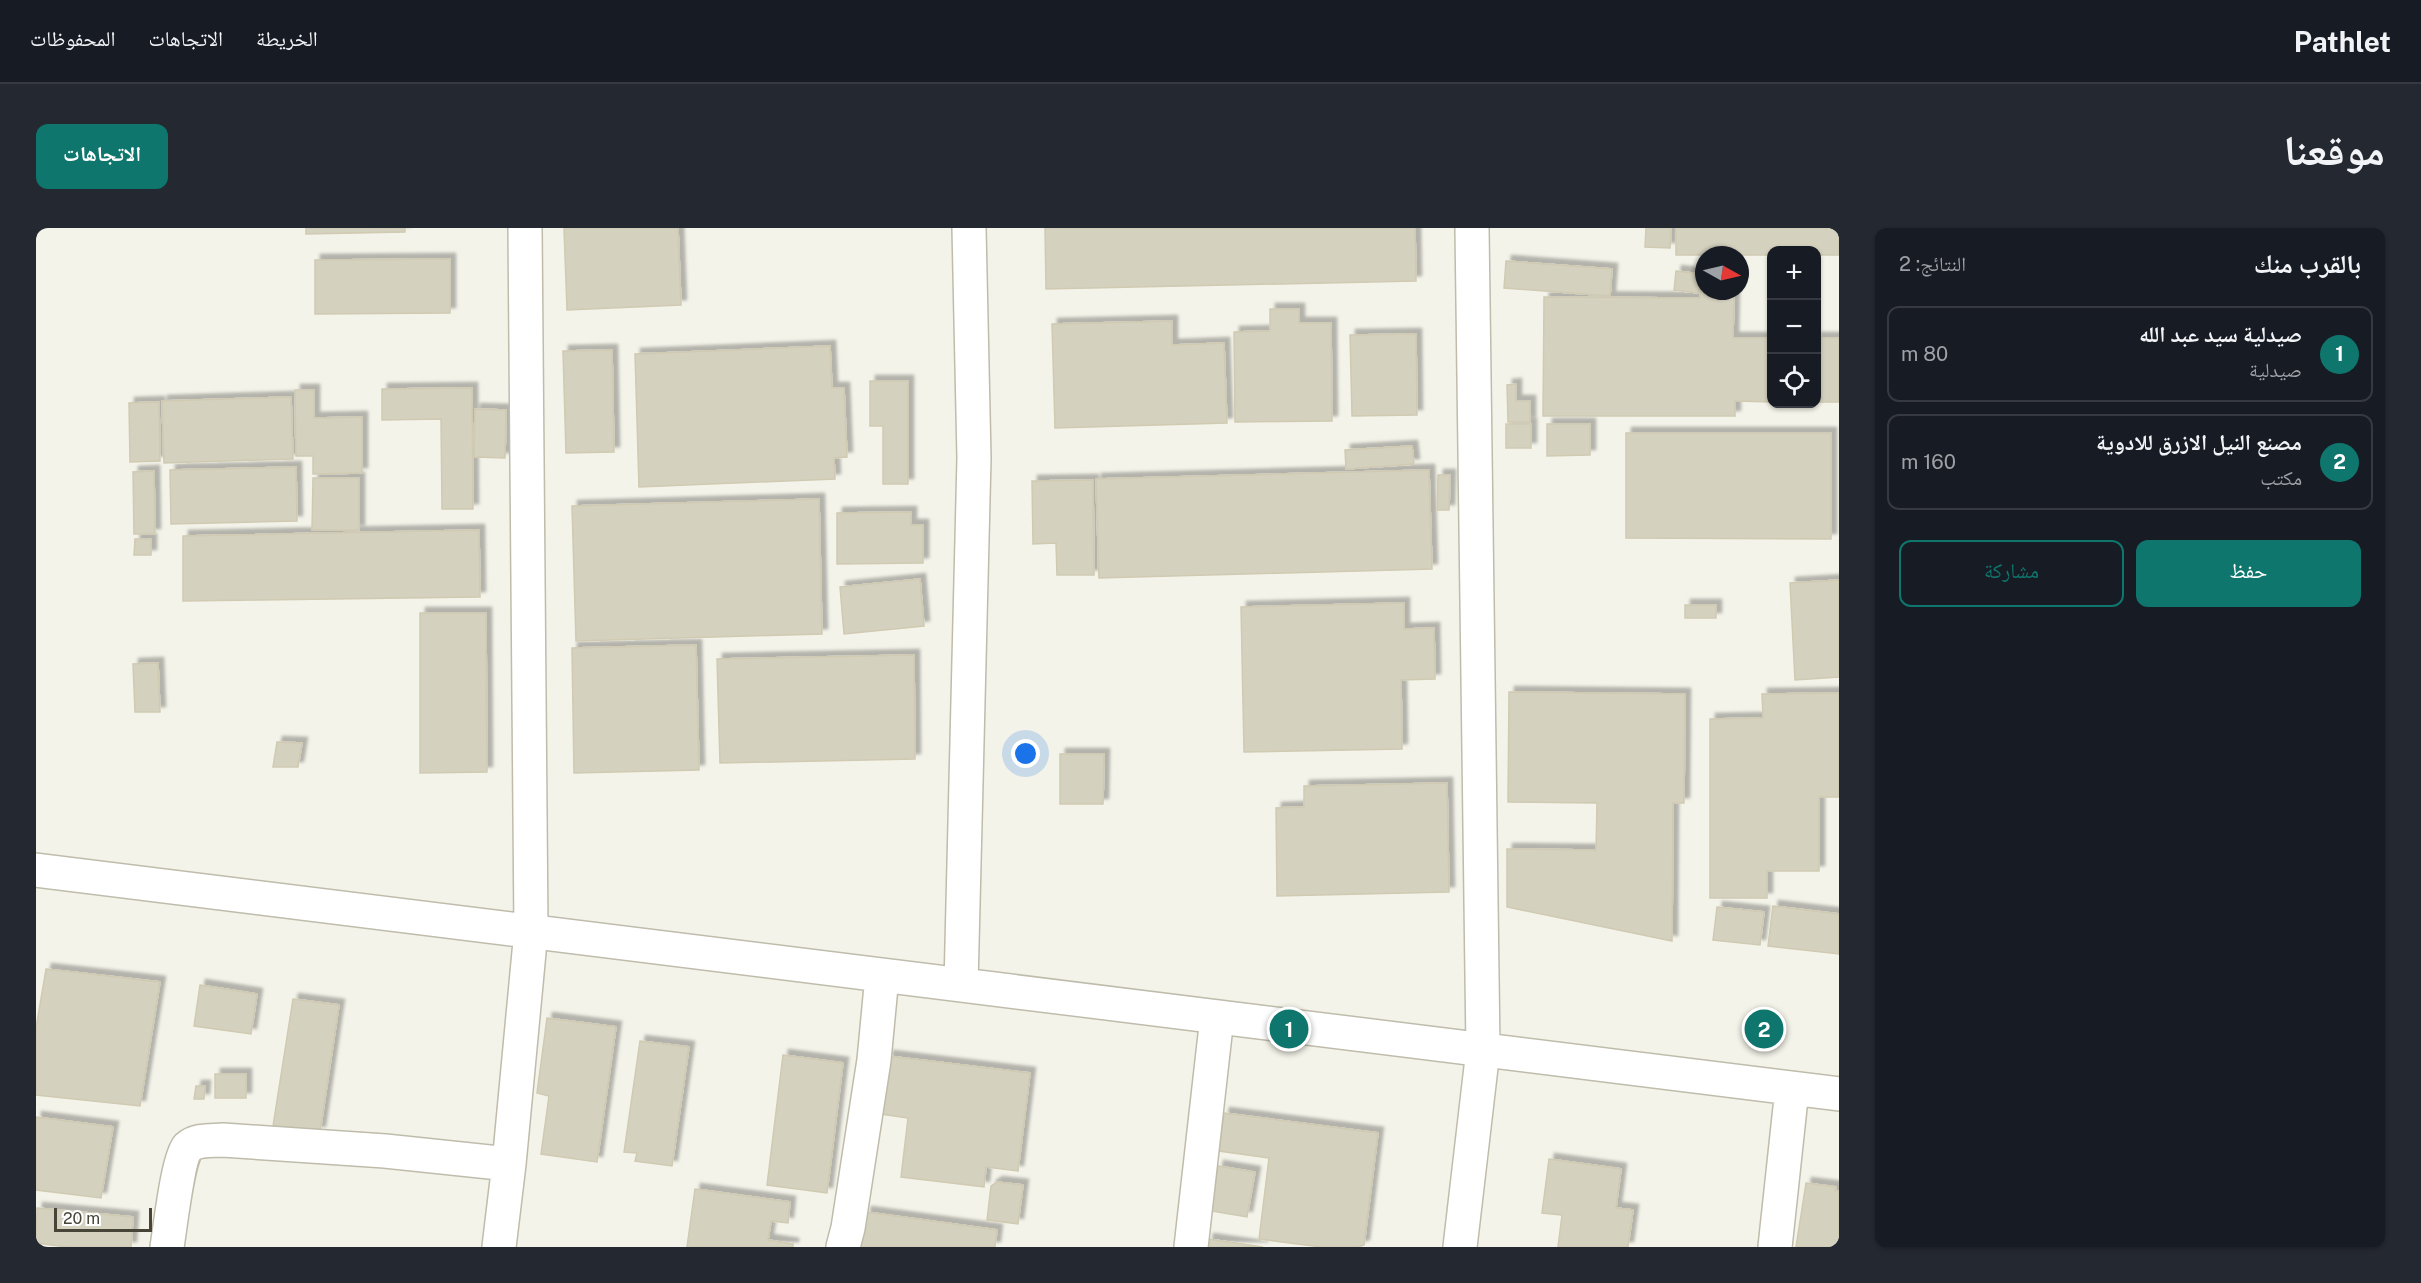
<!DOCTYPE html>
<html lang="ar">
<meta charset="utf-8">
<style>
body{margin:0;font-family:"Public Sans","Noto Naskh Arabic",sans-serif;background:#242831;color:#f1f3f6;direction:rtl}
.controls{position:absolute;right:18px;top:18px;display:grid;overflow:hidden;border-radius:12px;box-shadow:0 2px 4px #0004}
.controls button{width:54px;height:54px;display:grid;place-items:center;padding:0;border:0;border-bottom:2px solid #363941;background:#171b24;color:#f1f3f6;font:30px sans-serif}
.compass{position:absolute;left:1659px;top:18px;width:54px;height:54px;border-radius:50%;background:#171b24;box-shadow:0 2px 4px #0004;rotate:98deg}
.scale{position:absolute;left:18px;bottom:15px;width:98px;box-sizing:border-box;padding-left:6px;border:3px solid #474438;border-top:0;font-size:16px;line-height:21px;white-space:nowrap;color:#474438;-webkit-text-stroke:4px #fff;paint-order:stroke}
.you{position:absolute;left:990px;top:526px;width:21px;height:21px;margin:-15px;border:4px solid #fff;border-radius:50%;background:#1a73e8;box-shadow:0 0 0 9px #1a73e833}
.badge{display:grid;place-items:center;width:39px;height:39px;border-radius:50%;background:#0f766e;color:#fff;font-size:20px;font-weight:700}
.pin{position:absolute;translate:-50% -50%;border:3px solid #fff;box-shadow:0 2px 6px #0006}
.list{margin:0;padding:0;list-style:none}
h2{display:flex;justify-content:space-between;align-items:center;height:78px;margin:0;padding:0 24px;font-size:26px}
h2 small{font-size:20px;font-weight:400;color:#9ea1a6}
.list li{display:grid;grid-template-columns:39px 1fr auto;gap:18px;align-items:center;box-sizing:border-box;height:96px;margin:0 12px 12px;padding:0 12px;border:2px solid #363941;border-radius:12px}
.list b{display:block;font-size:22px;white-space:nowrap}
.list p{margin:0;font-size:20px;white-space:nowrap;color:#9ea1a6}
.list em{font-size:20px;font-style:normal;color:#9ea1a6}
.actions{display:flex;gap:12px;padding:18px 24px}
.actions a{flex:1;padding:14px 0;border:2px solid #0f766e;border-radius:12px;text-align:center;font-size:21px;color:#0f766e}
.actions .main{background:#0f766e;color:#fff}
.icon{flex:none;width:33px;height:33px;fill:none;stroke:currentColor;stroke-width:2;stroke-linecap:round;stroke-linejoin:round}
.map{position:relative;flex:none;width:1803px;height:1019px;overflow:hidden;direction:ltr;border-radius:12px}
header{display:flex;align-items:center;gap:36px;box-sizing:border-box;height:84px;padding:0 30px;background:#171b24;border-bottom:2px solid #363941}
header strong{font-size:28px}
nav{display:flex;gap:33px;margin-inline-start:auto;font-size:21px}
.intro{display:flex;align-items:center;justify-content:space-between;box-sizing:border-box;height:144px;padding:0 36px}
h1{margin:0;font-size:42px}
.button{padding:15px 27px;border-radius:12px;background:#0f766e;color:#fff;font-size:21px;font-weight:700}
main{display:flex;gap:36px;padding:0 36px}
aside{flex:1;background:#171b24;border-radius:12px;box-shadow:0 2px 4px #0004}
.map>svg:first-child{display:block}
.building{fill:#d5d1bf;stroke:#d0cab2;stroke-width:1.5;filter:url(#shadow)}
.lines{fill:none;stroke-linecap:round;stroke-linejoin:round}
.street-casing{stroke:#bfbcac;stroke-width:36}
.street{stroke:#fff;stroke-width:33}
</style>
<header>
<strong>Pathlet</strong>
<nav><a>الخريطة</a><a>الاتجاهات</a><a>المحفوظات</a></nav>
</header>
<div class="intro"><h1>موقعنا</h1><a class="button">الاتجاهات</a></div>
<main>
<aside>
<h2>بالقرب منك<small>النتائج: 2</small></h2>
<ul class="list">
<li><span class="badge">1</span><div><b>صيدلية سيد عبد الله</b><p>صيدلية</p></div><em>80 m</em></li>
<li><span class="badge">2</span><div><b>مصنع النيل الازرق للادوية</b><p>مكتب</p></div><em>160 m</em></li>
</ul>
<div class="actions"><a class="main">حفظ</a><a>مشاركة</a></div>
</aside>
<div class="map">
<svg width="1803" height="1019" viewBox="0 0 1803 1019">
<defs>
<filter id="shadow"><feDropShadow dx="5.5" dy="-5.5" stdDeviation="1.5" flood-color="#0004"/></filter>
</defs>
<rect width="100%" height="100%" fill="#f4f3e9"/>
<path class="building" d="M270,0H369V4L270,6Z
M528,0H642L645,77L531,82Z
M1009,0H1379L1380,53L1010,61Z
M1610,0H1635L1634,20L1609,19Z
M1640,0H1803V27H1780V22H1736V27H1640Z
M414,31V85L279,86V32Z
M1470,33L1576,41L1574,68L1468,60Z
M1640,43L1664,46L1662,65L1638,62Z
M1664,60H1668V63H1698L1697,110H1736V174L1699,173V188H1507L1508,69L1664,70Z
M1234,81H1263V95H1295L1296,193L1199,194L1198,104L1234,103Z
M1136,93V117L1188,115L1191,195L1019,200L1016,96Z
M1380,106L1381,187L1316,188L1314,107Z
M1780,110H1803V174H1780Z
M794,118L796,160H808L811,229L798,230L799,251L603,259L599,126Z
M576,122L578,224L530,225L527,123Z
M834,153H872V256H847V198H834Z
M1480,156V173H1494V194H1472L1471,157Z
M436,160L437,281H406L405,191L346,192V161Z
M259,162H278V190L326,189V245L277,246V228H260Z
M255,169L257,231L128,235L126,173Z
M123,174L124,233L94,234L93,175Z
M439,181L470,182L469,230L438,229Z
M1470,196H1495V220H1470Z
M1511,196H1554V227L1511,228Z
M1590,205H1795V311L1590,310Z
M1376,218L1378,236L1310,241L1309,222Z
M260,239L261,293L135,296L134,242Z
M1393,242L1396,341L1063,350L1060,251Z
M118,243L119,306H98L97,244Z
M1402,247H1414L1413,282H1401Z
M277,250H323V302H276Z
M1057,252L1058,347H1021L1020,315L997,316L996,253Z
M783,271L786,406L540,413L536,278Z
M875,284V297H887V335L801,336V285Z
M443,302L444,369L147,373V308Z
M99,311H115V327H98Z
M884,351L888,398L808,406L804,359Z
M1803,352V449L1759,452L1754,355Z
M1368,375V401L1398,400L1399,451L1365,452L1366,521L1208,524L1205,379Z
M1649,377H1680V390H1649Z
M384,385H450L451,544L384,545Z
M660,417L663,542L538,545L536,420Z
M878,427L879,531L684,535L681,431Z
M122,435L124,484H99L97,436Z
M1473,464L1649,466L1648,575H1637L1636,713L1471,679V621L1560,622L1561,575L1472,574Z
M1803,465V569H1783V643H1731V670H1674V491L1727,490L1726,466Z
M241,514L266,515L262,539H237Z
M1024,526H1068L1067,576H1024Z
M1411,555L1413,664L1241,668L1240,580L1268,579V558Z
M1737,678L1803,686V726L1732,718Z
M1681,679L1728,684L1724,717L1677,712Z
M10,741L124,754L104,878L0,867V800Z
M164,757L221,766L215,806L158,798Z
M257,771L303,777L284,904L237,898Z
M511,790L580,799L561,934L505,926L513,868L501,865Z
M604,813L653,819L636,938L599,933L601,925L588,924Z
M747,827L807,835L791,965L731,957Z
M852,828L994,845L982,943L950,939L948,959L865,949L872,890L845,886Z
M179,846H210V870H179Z
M160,858H169L168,871H158Z
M1188,885L1342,905L1328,1017L1322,1019H1285L1223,1011L1233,930L1183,923Z
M0,889L77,899L65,970L0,962Z
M1513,931L1585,941L1580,980L1597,982L1592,1019H1522L1526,987L1506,985Z
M1182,938L1219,944L1211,989L1175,983Z
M961,954L987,957L982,996L951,992L955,958Z
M1770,955L1800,959L1799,963H1803V1019H1760Z
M659,961L754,974L752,995L735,993L732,1012L757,1016V1019H651Z
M1,980L97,989L95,1019H31L0,1015Z
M830,984L961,1002L959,1019H825Z
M1172,1011L1227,1019H1171Z"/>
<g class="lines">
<g class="street-casing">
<path id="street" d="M0,642L1803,866
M925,757L938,230L933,0
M131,1019C134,1001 142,929 152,919C161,911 176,913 187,912L349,923L473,936
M463,1019L473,936L495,703L489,0
M807,1019L812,1000L838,832L846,748
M1155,1019L1181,789
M1424,1019L1447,822L1436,0
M1739,1019L1756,861"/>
</g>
<use href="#street" class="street"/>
</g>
</svg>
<div class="controls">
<button>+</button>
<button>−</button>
<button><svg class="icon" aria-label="locate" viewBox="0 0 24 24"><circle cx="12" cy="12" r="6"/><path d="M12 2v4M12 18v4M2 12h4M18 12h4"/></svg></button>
</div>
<svg class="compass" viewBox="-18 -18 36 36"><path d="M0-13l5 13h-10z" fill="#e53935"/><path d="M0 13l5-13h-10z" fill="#9ea1a6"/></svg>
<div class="scale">20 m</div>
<div class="you"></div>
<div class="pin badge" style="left:1253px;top:801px">1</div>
<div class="pin badge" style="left:1728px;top:801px">2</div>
</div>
</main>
